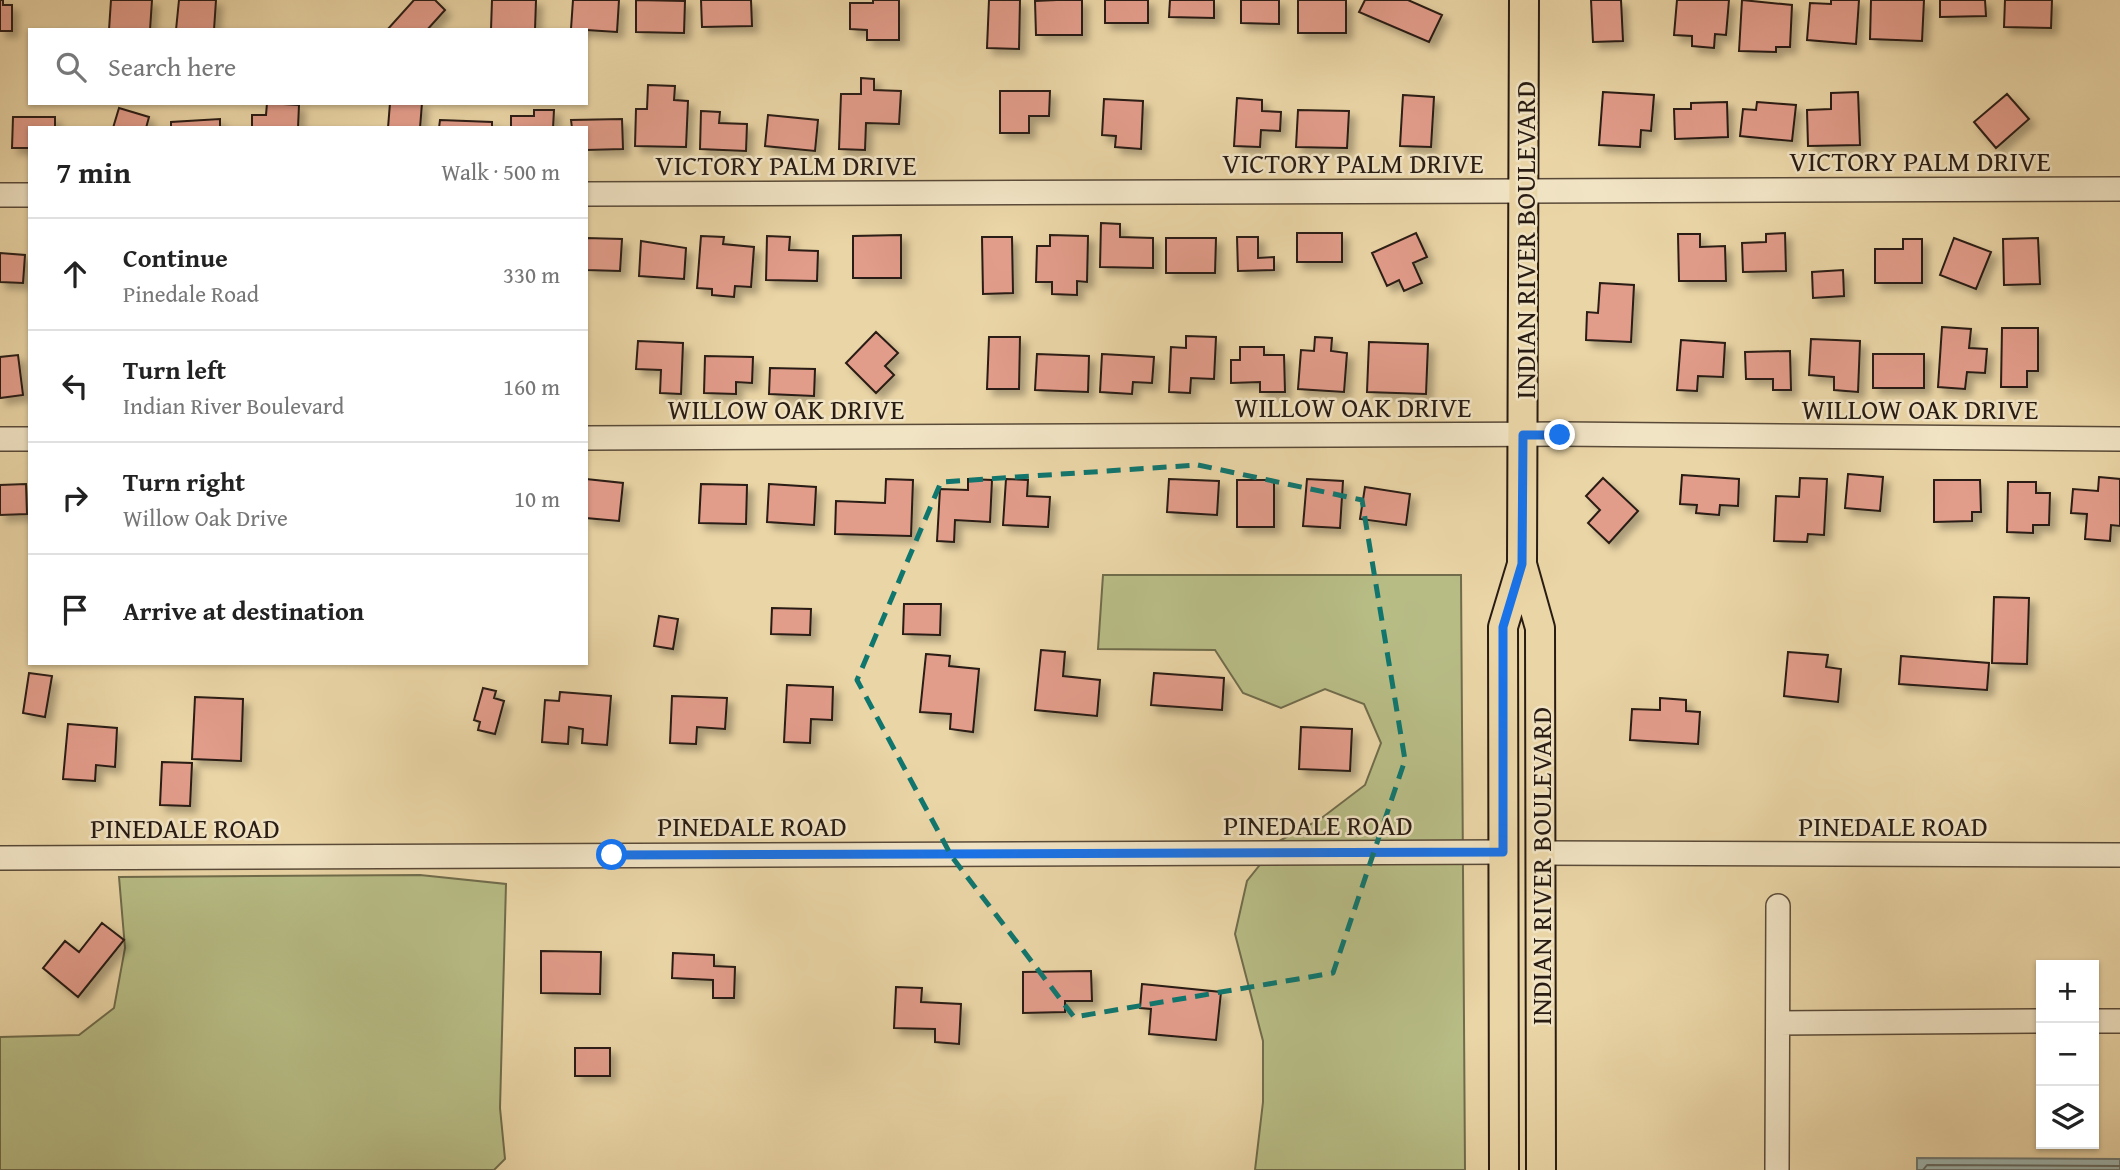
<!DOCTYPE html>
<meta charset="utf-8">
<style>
body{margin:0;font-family:"Gentium Book Plus",serif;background:#f2f2f2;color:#222}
.controls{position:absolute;right:21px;bottom:21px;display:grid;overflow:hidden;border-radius:0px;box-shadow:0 2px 5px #0004}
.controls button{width:63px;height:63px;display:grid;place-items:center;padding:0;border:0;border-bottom:2px solid #e0e0e0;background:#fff;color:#222;font:35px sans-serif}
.stop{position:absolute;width:21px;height:21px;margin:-16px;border:5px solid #1a73e8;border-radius:50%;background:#fff}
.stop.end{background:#1a73e8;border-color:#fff;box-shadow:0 2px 7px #0008}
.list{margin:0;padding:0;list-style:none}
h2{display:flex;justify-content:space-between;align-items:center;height:91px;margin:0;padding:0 28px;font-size:30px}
h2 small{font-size:23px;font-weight:400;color:#767676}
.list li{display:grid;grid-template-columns:46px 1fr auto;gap:21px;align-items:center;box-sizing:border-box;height:112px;padding:0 28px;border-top:2px solid #e0e0e0}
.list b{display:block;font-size:26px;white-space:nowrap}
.list p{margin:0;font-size:23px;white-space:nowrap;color:#767676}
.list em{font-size:23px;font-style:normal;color:#767676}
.icon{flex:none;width:38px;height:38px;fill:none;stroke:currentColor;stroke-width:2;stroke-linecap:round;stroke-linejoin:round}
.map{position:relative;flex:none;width:2120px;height:1170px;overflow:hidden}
.search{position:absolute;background:#fff;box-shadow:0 2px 5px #0004;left:28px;top:28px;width:560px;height:77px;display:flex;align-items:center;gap:18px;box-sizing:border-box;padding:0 24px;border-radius:0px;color:#767676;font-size:26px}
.panel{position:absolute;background:#fff;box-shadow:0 2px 5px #0004;left:28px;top:126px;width:560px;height:539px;border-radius:0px}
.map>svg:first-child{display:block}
.green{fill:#b8bd86;stroke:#706c4c;stroke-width:2}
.water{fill:#9cb6b1;stroke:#6e7872;stroke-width:2}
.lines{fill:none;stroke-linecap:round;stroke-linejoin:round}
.shore{stroke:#626962;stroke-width:2}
.building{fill:#e29c8a;stroke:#291c13;stroke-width:2;filter:url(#shadow)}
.minor-casing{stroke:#594a38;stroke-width:26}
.major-casing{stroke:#291c13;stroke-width:32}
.minor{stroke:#f1e4c5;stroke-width:23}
.major{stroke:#ead5a6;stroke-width:28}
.route{stroke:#1a73e8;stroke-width:9}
.marked{fill:none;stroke:#0f766e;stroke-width:5;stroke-dasharray:14 9;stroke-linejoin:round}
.labels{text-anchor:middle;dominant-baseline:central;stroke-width:5;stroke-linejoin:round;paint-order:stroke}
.street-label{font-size:28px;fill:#291c13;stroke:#f1e4c5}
</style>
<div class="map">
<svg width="2120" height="1170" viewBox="0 0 2120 1170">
<defs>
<filter id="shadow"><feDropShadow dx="6" dy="6" stdDeviation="3.5" flood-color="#0004"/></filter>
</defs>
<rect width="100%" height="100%" fill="#ead5a6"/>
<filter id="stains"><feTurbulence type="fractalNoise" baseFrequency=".00286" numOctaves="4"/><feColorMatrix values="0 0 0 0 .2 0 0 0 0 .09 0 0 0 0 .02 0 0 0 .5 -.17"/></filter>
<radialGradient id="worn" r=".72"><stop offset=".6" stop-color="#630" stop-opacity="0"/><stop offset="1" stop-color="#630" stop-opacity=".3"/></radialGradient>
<path class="green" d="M1103,575H1461L1465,1170H1255L1263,1102V1041L1235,934L1247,881L1279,841L1319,820L1365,785L1381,743L1364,704L1325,689L1281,708L1243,693L1215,650L1098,649Z
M420,875L506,884L500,1108L505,1159L494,1170H0V1037L79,1035L114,1008L125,948L119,877Z"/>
<path class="water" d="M1917,1158L2120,1159V1170H1917Z"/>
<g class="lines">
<path class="shore" d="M1923,1170L1927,1165L2120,1166"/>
</g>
<path class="building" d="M0,0H3V5H12V31H0Z
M111,0H152L150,30H109Z
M179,0H216L214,30H176Z
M414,0H435L445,10L427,30H387Z
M492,0H536L535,30H491Z
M573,0H619L617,32L571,29Z
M636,0L685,1L684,33L636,32Z
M701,0H751L752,26L702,27Z
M873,0H899V40H867V30L850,29V3H873Z
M989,0H1020L1019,49L987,48Z
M1057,0H1082V35H1036L1035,1Z
M1105,0H1148V23H1105Z
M1170,0H1214V18L1169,17Z
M1241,0H1279V24L1241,23Z
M1298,0H1346V33H1298Z
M1365,0H1408L1442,15L1429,42L1359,12Z
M1591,0H1621L1623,41L1593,42Z
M1677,0H1729L1726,35L1715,34L1714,48L1692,46V36L1674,35Z
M1742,0L1792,5L1790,47H1776V52L1739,51Z
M1831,0H1859L1856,44L1807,40L1810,3L1831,4Z
M1871,0H1924L1922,41L1870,39Z
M1940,0H1985L1986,16L1940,17Z
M2005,0H2052L2051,28L2004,27Z
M861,78L874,79V90L901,91L899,124L866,123L865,150L839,149L841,94H861Z
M648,85L675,86L674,100L688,101L686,147L635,146L636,109H647Z
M1000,91H1050L1049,116H1029V133H1000Z
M1603,92L1654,95L1651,131L1641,130L1640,147L1599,145Z
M1858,92L1860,145L1808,146L1807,110L1831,109V93Z
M2007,94L2029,119L1996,148L1974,122Z
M1403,95L1434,97L1431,147L1400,146Z
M1237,98L1262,100V111L1281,112L1280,131L1261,130L1260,147L1234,146Z
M1104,99L1143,101L1141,149L1115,147L1116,136L1102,135Z
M1727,102L1728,137L1675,139L1674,109H1691V103Z
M1757,102L1796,105L1792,141L1740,136L1743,109L1756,110Z
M267,103L299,105L298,128H252V115H266Z
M390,103H422L420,128H388Z
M119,108L149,117L146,128H113Z
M534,110H554L553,128H511V116H534Z
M1298,110L1349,111L1347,148L1296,147Z
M701,111L720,112L719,123L747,124L746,151L700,149Z
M768,115L818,120L815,151L765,146Z
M13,117H55V128H30V148H12Z
M220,119V128H171V122Z
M622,119L623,149L586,150V128H572L571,120Z
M440,120L492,122V128H439Z
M1101,223L1120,224V237L1153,238V268L1100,267Z
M1297,233H1342V262H1297Z
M1416,233L1427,257L1413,263L1422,283L1404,291L1399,280L1387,286L1372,253Z
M1785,233L1786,271L1743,272L1742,243L1766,242V234Z
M1678,234H1700V247L1725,246L1726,281H1679Z
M901,235V278H853V236Z
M1050,235L1088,236L1087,282L1077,281V295L1052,294V282H1036L1037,246H1050Z
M701,236L724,237L723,244L754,247L751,287L735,286L734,297L712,295V289L697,288Z
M767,236L790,237L789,250L818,251L817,281L766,280Z
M982,237H1012L1013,293L983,294Z
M1237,237H1258V258L1274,257V270L1238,271Z
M586,238L622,239L620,271L586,270Z
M1166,238H1216L1215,273H1166Z
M1954,238L1991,252L1976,289L1940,275Z
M2038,238L2040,284L2004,285L2003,239Z
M1903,239H1922V283H1875V249H1903Z
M641,241L686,248L684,279L639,276Z
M0,253L25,255L23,283L0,282Z
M1843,270L1844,296L1813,298L1812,272Z
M1600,283L1634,285L1631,342L1586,340L1587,312L1598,313Z
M1942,327L1971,329L1969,348L1987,349L1985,373L1967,372L1965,389L1938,387Z
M2002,328H2038V371H2027V387H2001Z
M876,332L898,353L885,366L894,375L876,393L846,363Z
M1186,336L1216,337L1214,379L1191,378L1190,393L1169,392L1171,347L1186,348Z
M989,337H1020L1019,389H987Z
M1315,337L1332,338L1331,351L1347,353L1344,392L1298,389L1301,350L1314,351Z
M1811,339L1860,341L1858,392L1834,390V377L1809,375Z
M1681,340L1725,343L1723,377L1698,376L1697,391L1677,390Z
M638,341L683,343L681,394L660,393L661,370L636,369Z
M1369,342L1428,344L1426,394L1367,392Z
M1240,347H1264V355H1284L1285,392H1260V382L1231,383V360H1240Z
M1790,351L1791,390H1773V379H1746L1745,352Z
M1037,354L1089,356L1088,392L1035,390Z
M1102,354L1154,357L1152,383L1133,382L1132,394L1100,392Z
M1873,354H1924V388H1873Z
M18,355L23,395L0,398V357Z
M705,356L753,357L752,383L736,382V394L704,393Z
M770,368L815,369L814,396L769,394Z
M1848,474L1883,477L1880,511L1845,508Z
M1682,475L1739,479L1738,506L1720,505L1719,515L1696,513L1697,505L1680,504Z
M2099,477L2120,479V526L2111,525L2110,541L2085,539L2087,514L2071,513L2073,489L2098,491Z
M1603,478L1638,511L1609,543L1588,523L1600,510L1586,496Z
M1800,478L1827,479L1824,535L1808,534L1807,542L1774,541L1776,496L1799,497Z
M586,479L623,483L619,521L586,518Z
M886,479L913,480L911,536L835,534L836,501L885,503Z
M968,479L992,480L990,522L955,520L954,542L937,541L940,489L968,490Z
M1006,479L1028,480L1027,496L1050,497L1048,527L1003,525Z
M1169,479L1219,481L1217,515L1167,512Z
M1307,479L1343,481L1340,528L1303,526Z
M1237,480H1274V527H1237Z
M1934,480H1980L1981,512H1972V521L1934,522Z
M2008,482H2036V493H2050L2049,525H2033V533L2007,532Z
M26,484L27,514L0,515V485Z
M701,484L747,485L746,524L699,523Z
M769,484L816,487L814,525L767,522Z
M1365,487L1410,494L1406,525L1360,519Z
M1994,597L2029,598L2027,664L1992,663Z
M904,604H941L940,635L903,634Z
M772,608L811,609L810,635L771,634Z
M659,616L678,619L673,649L654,646Z
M1041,650L1065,652L1063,676L1100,680L1097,716L1035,710Z
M1788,652L1828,655L1826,667L1841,669L1838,702L1784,696Z
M926,654L950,656L949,666L979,669L973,732L950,729L951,714L920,712Z
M1901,656L1989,663L1987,690L1899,684Z
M29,673L52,676L45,717L23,713Z
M1154,673L1224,678L1222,710L1151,705Z
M787,685L833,687L832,720L811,719L810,743L784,742Z
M483,688L496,691L494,698L504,701L495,734L478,730L480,722L474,720Z
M560,692L611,696L607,745L582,743L583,729L569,727L568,744L542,742L545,700L559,701Z
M672,696L727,698L725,729L697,727L696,744L670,743Z
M195,697L243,699L241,761L192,759Z
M1660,698L1686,700V711L1700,712L1698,744L1630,740L1632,709L1660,710Z
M68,724L117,728L115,767L96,765L95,781L63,779Z
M1301,727L1352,729L1350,771L1299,769Z
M162,762L192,763L190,806L160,805Z
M102,923L124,940L78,997L43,968L65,941L79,952Z
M541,951L601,952L600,994L541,993Z
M673,953L714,955V966L735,967L734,998H713V980L672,978Z
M1091,971L1092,1001H1065V1012L1023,1013V972Z
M1142,984L1221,992L1216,1040L1149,1034L1151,1009L1140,1008Z
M896,987L922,988L921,1002L961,1004L959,1044L935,1042V1029L894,1028Z
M575,1048H610V1076H575Z"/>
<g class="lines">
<g class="minor-casing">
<path id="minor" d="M586,194L2120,189
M0,195H30
M586,438L1560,434L2120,439
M0,439H30
M1540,853L2120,855
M0,858L1503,852
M2094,1021H2120
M1778,1023L2041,1021
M1777,1170L1778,906"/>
</g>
<g class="major-casing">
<path id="major" d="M1524,0L1522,564L1540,628L1541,1170
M1504,1170L1503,627L1522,564"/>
</g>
<use href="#minor" class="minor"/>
<use href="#major" class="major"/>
</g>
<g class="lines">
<path class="route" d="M612,855L1503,852V627L1522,564L1523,435H1560"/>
</g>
<path class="marked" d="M1198,465L1362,500L1405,760L1333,973L1074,1017L952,857L857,680L941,482Z"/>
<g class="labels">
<g class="street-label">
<text x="1920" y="160">VICTORY PALM DRIVE</text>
<text x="1353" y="162">VICTORY PALM DRIVE</text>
<text x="786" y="164">VICTORY PALM DRIVE</text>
<text transform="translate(1524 240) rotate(-90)">INDIAN RIVER BOULEVARD</text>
<text x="1353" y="406">WILLOW OAK DRIVE</text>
<text x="786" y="408">WILLOW OAK DRIVE</text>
<text x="1920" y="408">WILLOW OAK DRIVE</text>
<text x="1318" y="824">PINEDALE ROAD</text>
<text x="752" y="825">PINEDALE ROAD</text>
<text x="1893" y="825">PINEDALE ROAD</text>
<text x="185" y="827">PINEDALE ROAD</text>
<text transform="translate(1540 866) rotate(-90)">INDIAN RIVER BOULEVARD</text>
</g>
</g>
<rect width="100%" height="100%" filter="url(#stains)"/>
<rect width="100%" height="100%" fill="url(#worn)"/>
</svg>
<div class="controls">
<button>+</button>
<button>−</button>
<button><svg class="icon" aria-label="layers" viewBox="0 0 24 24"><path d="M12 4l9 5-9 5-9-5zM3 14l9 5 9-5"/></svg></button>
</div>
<div class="stop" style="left:612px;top:855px"></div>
<div class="stop end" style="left:1560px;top:435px"></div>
<div class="search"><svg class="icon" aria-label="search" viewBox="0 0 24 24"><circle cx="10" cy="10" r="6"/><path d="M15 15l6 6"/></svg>Search here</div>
<section class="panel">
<h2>7 min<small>Walk · 500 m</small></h2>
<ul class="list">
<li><svg class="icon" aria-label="ahead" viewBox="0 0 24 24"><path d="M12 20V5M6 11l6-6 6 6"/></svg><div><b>Continue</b><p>Pinedale Road</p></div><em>330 m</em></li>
<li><svg class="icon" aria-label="left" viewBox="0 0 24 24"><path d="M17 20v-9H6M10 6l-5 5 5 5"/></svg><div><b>Turn left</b><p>Indian River Boulevard</p></div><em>160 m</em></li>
<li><svg class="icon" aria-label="right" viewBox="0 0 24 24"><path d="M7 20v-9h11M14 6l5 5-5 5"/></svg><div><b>Turn right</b><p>Willow Oak Drive</p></div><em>10 m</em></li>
<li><svg class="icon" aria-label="arrive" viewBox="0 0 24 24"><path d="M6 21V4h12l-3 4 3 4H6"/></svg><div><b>Arrive at destination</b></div></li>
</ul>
</section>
</div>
